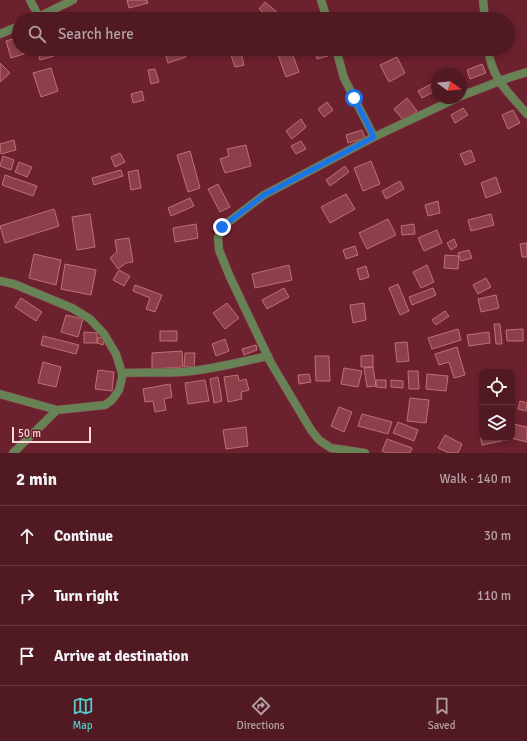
<!DOCTYPE html>
<meta charset="utf-8">
<style>
body{margin:0;font-family:Signika,sans-serif;background:#57222a;color:#f1f3f6}
.controls{position:absolute;right:12px;bottom:12px;display:grid;overflow:hidden;border-radius:8px;box-shadow:0 2px 6px #0003}
.controls button{width:36px;height:36px;display:grid;place-items:center;padding:0;border:0;border-bottom:1px solid #673840;background:#511922;color:#f1f3f6;font:20px sans-serif}
.compass{position:absolute;left:431px;top:68px;width:36px;height:36px;border-radius:50%;background:#511922;box-shadow:0 2px 6px #0003;rotate:104deg}
.scale{position:absolute;left:12px;bottom:10px;width:79px;box-sizing:border-box;padding-left:4px;border:2px solid #ffd8da;border-top:0;font-size:11px;line-height:14px;white-space:nowrap;color:#ffd8da;-webkit-text-stroke:3px #6c212e;paint-order:stroke}
.stop{position:absolute;width:12px;height:12px;margin:-9px;border:3px solid #1a73e8;border-radius:50%;background:#fff}
.stop.end{background:#1a73e8;border-color:#fff;box-shadow:0 1px 4px #0008}
.list{margin:0;padding:0;list-style:none}
h2{display:flex;justify-content:space-between;align-items:center;height:52px;margin:0;padding:0 16px;font-size:17px}
h2 small{font-size:13px;font-weight:400;color:#b4a0a5}
.list li{display:grid;grid-template-columns:26px 1fr auto;gap:12px;align-items:center;box-sizing:border-box;height:60px;padding:0 16px;border-top:1px solid #673840}
.list b{display:block;font-size:15px;white-space:nowrap}
.list em{font-size:13px;font-style:normal;color:#b4a0a5}
.icon{flex:none;width:22px;height:22px;fill:none;stroke:currentColor;stroke-width:2;stroke-linecap:round;stroke-linejoin:round}
.map{position:relative;flex:none;width:527px;height:453px;overflow:hidden}
.search{position:absolute;background:#511922;box-shadow:0 2px 6px #0003;left:12px;right:12px;top:12px;height:44px;display:flex;align-items:center;gap:10px;box-sizing:border-box;padding:0 14px;border-radius:22px;color:#b4a0a5;font-size:15px}
.sheet{height:232px;background:#511922}
nav{display:flex;justify-content:space-around;align-items:center;box-sizing:border-box;height:56px;border-top:1px solid #673840;background:#511922;font-size:11px;color:#b4a0a5}
nav a{display:grid;justify-items:center;gap:2px}
nav .on{color:#52cdcc}
.map>svg:first-child{display:block}
.building{fill:#8e404a;stroke:#c26e76}
.lines{fill:none;stroke-linecap:round;stroke-linejoin:round}
.street-casing{stroke:#86424d;stroke-width:9}
.street{stroke:#678356;stroke-width:8}
.route{stroke:#1a73e8;stroke-width:5}
</style>
<div class="map">
<svg width="527" height="453" viewBox="0 0 527 453">
<rect width="100%" height="100%" fill="#6c212e"/>
<path class="building" d="M127,0H147L148,3L129,8Z
M265,2L278,13L273,19H271L259,9Z
M253,13L254,19H245L244,15Z
M475,15L476,19H461Z
M19,37V49H30V52L11,58L6,41Z
M37,49H52L54,56L40,60Z
M76,49H87L81,55Z
M167,49H184L186,57L168,63L164,50Z
M315,49H326L328,56L317,59Z
M291,50L299,72L286,77L278,55Z
M241,53L244,65L235,67L231,55Z
M397,57L405,73L389,82L380,65Z
M0,63L10,73L0,82Z
M482,64L486,73L470,79L467,70Z
M51,68L58,91L41,97L33,73Z
M155,69L159,82L151,84L148,70Z
M433,83L437,90L422,98L418,91Z
M142,91L144,100L133,103L131,94Z
M407,98L417,111L404,121L394,109Z
M327,102L333,110L324,117L318,109Z
M463,108L468,115L455,123L451,115Z
M513,110L520,123L508,129L502,115Z
M301,119L306,127L292,139L286,131Z
M362,130L365,138L348,143L346,135Z
M14,140L16,150L1,154L0,144Z
M301,141L306,149L296,154L291,146Z
M246,145L251,166L225,173L220,159L229,156L227,149Z
M471,150L475,161L465,165L460,154Z
M190,151L200,188L188,192L177,155Z
M120,153L125,162L115,167L111,157Z
M3,156L14,160L11,170L0,166Z
M371,161L380,184L363,191L354,168Z
M19,162L32,167L27,177L15,172Z
M345,166L349,172L330,186L326,180Z
M121,170L123,176L94,185L92,178Z
M138,170L141,188L131,190L128,172Z
M5,175L37,186L33,196L2,185Z
M496,177L501,192L486,198L481,183Z
M400,181L404,189L386,199L382,191Z
M218,184L230,207L220,212L208,189Z
M346,194L355,209L330,223L321,207Z
M190,198L194,206L171,216L168,208Z
M438,201L440,213L428,216L425,205Z
M54,209L59,226L5,243L0,226Z
M90,214L95,247L77,250L72,217Z
M491,214L494,225L471,231L468,220Z
M388,219L396,235L367,249L359,233Z
M196,224L198,238L175,242L173,228Z
M414,224L415,234L402,235L401,226Z
M437,230L442,243L424,251L418,238Z
M129,238L133,262L126,263L118,269L110,258L117,252L115,240Z
M454,239L457,246L451,250L447,243Z
M527,243V257H522L520,244Z
M355,246L358,255L346,259L343,250Z
M469,250L472,258L461,261L458,253Z
M34,254L61,260L56,285L29,278Z
M445,255L459,256L458,269L444,268Z
M65,264L96,270L91,295L61,289Z
M289,265L292,280L255,288L252,274Z
M427,265L434,282L421,288L413,272Z
M366,266L369,277L360,280L357,269Z
M119,270L130,276L124,286L113,280Z
M486,278L491,287L478,294L473,285Z
M398,284L409,311L400,315L389,288Z
M135,285L162,295L155,312L146,309L150,298L133,291Z
M284,288L289,297L267,309L262,300Z
M433,288L436,295L412,305L409,297Z
M496,295L499,308L481,312L478,299Z
M21,298L42,312L36,321L15,307Z
M227,303L239,318L225,329L213,313Z
M364,303L366,320L353,323L350,305Z
M445,311L449,316L436,325L432,320Z
M66,315L83,319L78,337L61,332Z
M494,324H500L502,344H496Z
M458,329L461,340L432,349L428,338Z
M523,329V341H507L506,330Z
M160,331H177V341H160Z
M84,332L97,333V343H84Z
M489,332L490,343L469,346L467,335Z
M43,336L79,345L76,354L41,345Z
M98,337L104,339L103,345L97,343Z
M225,339L229,351L216,356L212,344Z
M407,342L409,361L397,362L395,343Z
M256,345L257,350L244,355L242,349Z
M457,347L465,375L454,378L449,362L439,365L435,354Z
M182,351L183,367L152,369V353Z
M185,353H195L194,367H184Z
M373,355V367H361V356Z
M315,356H329L330,381H316Z
M43,362L61,367L56,387L38,383Z
M373,367L376,386L367,387L364,368Z
M344,368L362,371L358,387L341,384Z
M98,370L114,372L112,391L95,389Z
M408,371H418L419,389H409Z
M309,374L311,382L299,384L298,375Z
M427,374L448,376L446,391L426,389Z
M238,375L239,381L246,379L249,390L241,392L242,399L228,402L224,377Z
M218,377L222,401L214,403L210,379Z
M205,380L209,401L188,404L185,383Z
M376,380H386V388L376,387Z
M391,380L403,381V388L391,387Z
M170,384L172,397L164,399L166,410L155,412L153,401L145,402L143,389Z
M410,398L429,400L426,423L407,421Z
M520,401L527,403L526,411L518,409Z
M339,407L352,412L344,432L331,426Z
M362,414L392,422L388,434L358,426Z
M398,422L418,430L414,441L393,433Z
M513,424L527,427V442L511,438H512Z
M246,427L248,446L226,449L223,430Z
M480,434H482V438H501L502,441L482,445Z
M445,435L462,444L458,453H449L438,448Z
M387,439L412,448L410,453H388L382,451Z"/>
<g class="lines">
<g class="street-casing">
<path id="street" d="M30,0L39,17
M321,0L327,19
M483,0L485,19
M34,19L73,0
M0,34L19,26
M336,49L344,78L374,137
M488,49C492,79 508,92 527,114
M461,96L508,78L527,72
M0,281L14,284L72,308L90,319L104,334L116,354L122,373V378L119,390L112,400L105,405L57,410L13,453
M122,373C142,372 162,373 182,372C211,370 239,362 268,356
M0,394L57,410
M365,453L331,448L319,440L311,430L271,363L230,277L219,250L218,238L222,227L264,195L374,137L457,98"/>
</g>
<use href="#street" class="street"/>
</g>
<g class="lines">
<path class="route" d="M222,227L264,195L374,137L354,98"/>
</g>
</svg>
<div class="controls">
<button><svg class="icon" aria-label="locate" viewBox="0 0 24 24"><circle cx="12" cy="12" r="6"/><path d="M12 2v4M12 18v4M2 12h4M18 12h4"/></svg></button>
<button><svg class="icon" aria-label="layers" viewBox="0 0 24 24"><path d="M12 4l9 5-9 5-9-5zM3 14l9 5 9-5"/></svg></button>
</div>
<svg class="compass" viewBox="-18 -18 36 36"><path d="M0-13l5 13h-10z" fill="#e53935"/><path d="M0 13l5-13h-10z" fill="#b4a0a5"/></svg>
<div class="scale">50 m</div>
<div class="stop" style="left:354px;top:98px"></div>
<div class="stop end" style="left:222px;top:227px"></div>
<div class="search"><svg class="icon" aria-label="search" viewBox="0 0 24 24"><circle cx="10" cy="10" r="6"/><path d="M15 15l6 6"/></svg>Search here</div>
</div>
<section class="sheet">
<h2>2 min<small>Walk · 140 m</small></h2>
<ul class="list">
<li><svg class="icon" aria-label="ahead" viewBox="0 0 24 24"><path d="M12 20V5M6 11l6-6 6 6"/></svg><div><b>Continue</b></div><em>30 m</em></li>
<li><svg class="icon" aria-label="right" viewBox="0 0 24 24"><path d="M7 20v-9h11M14 6l5 5-5 5"/></svg><div><b>Turn right</b></div><em>110 m</em></li>
<li><svg class="icon" aria-label="arrive" viewBox="0 0 24 24"><path d="M6 21V4h12l-3 4 3 4H6"/></svg><div><b>Arrive at destination</b></div></li>
</ul>
</section>
<nav>
<a class="on"><svg class="icon" aria-label="map" viewBox="0 0 24 24"><path d="M3 6l6-2 6 2 6-2v14l-6 2-6-2-6 2zM9 4v14M15 6v14"/></svg>Map</a>
<a><svg class="icon" aria-label="directions" viewBox="0 0 24 24"><path d="M12 3l9 9-9 9-9-9zM9 14v-3h6M13 9l2 2-2 2"/></svg>Directions</a>
<a><svg class="icon" aria-label="saved" viewBox="0 0 24 24"><path d="M7 4h10v16l-5-4-5 4z"/></svg>Saved</a>
</nav>
